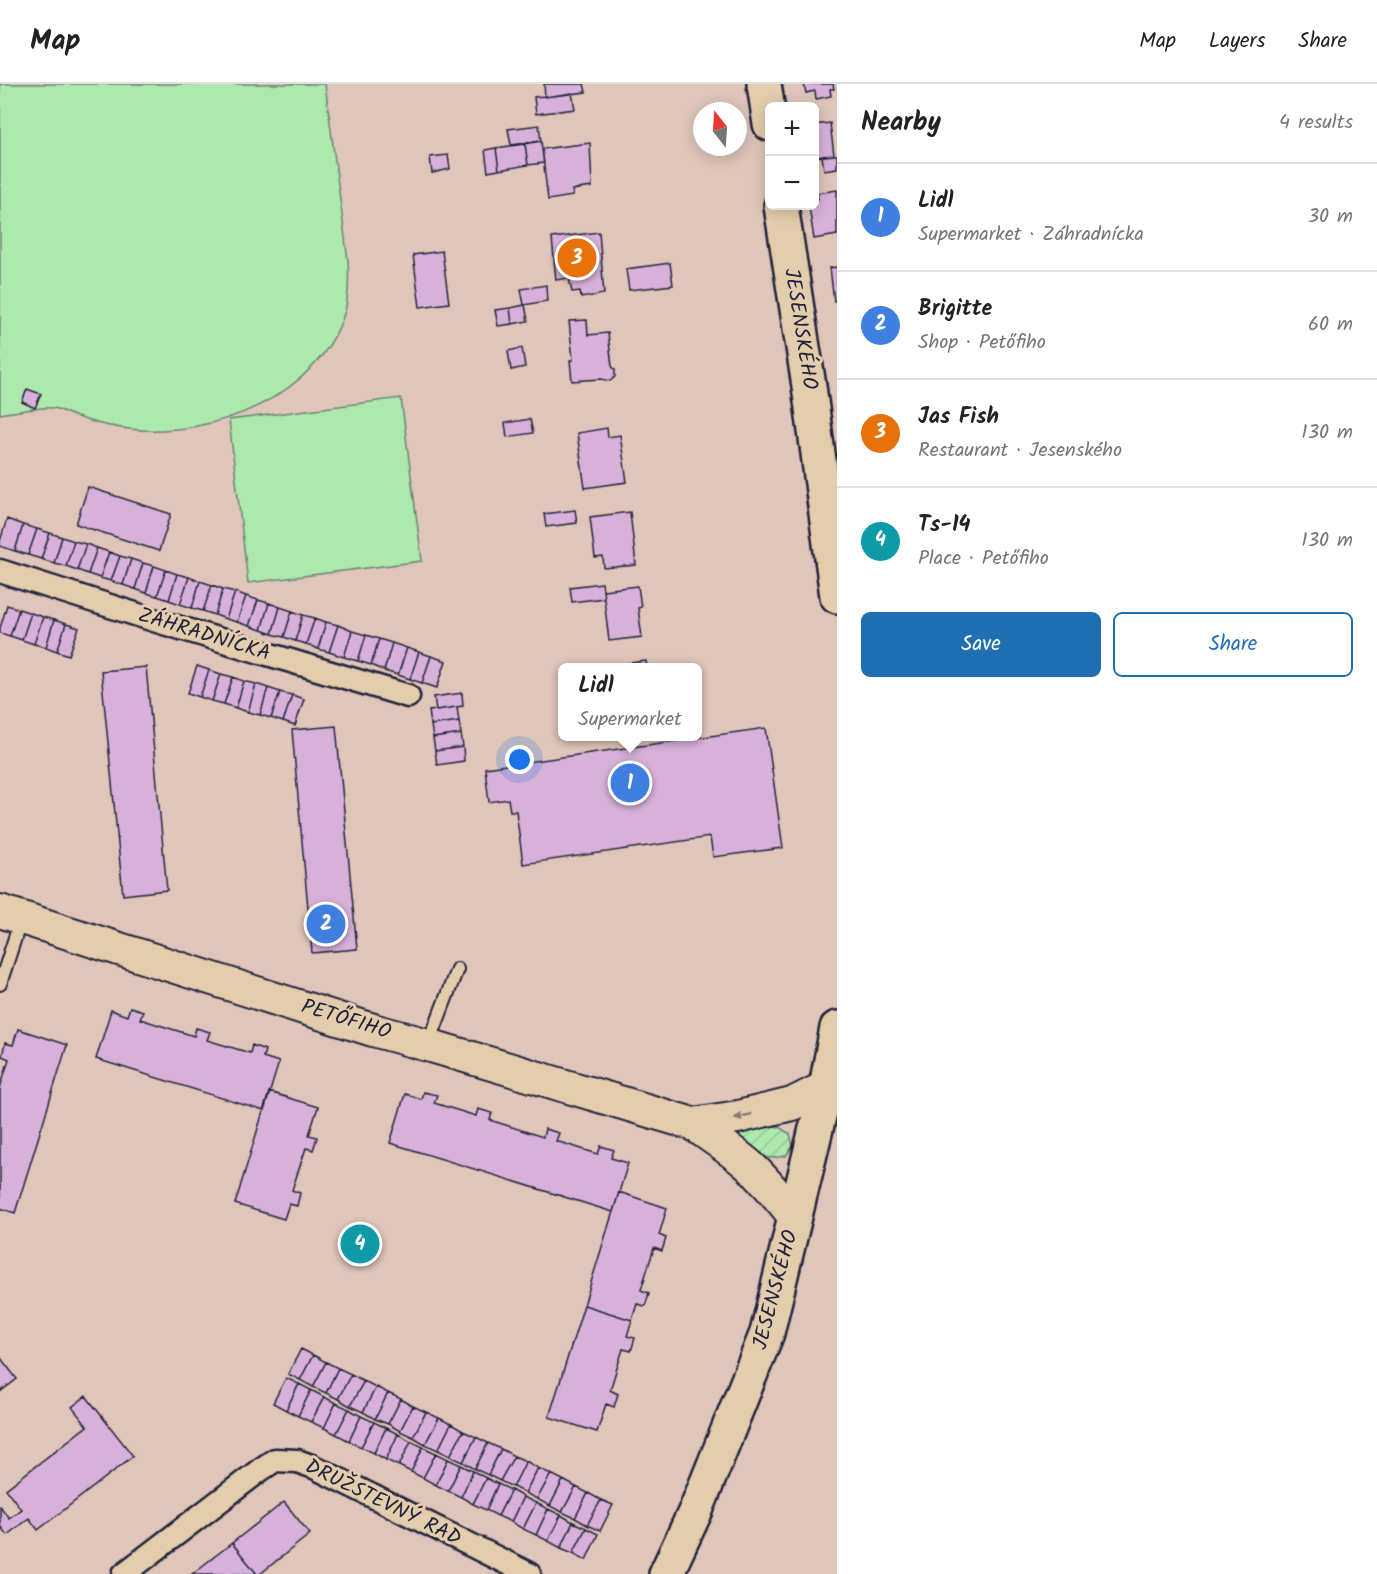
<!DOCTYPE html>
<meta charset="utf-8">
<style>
body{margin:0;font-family:Kalam,sans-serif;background:#f6f6f6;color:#222}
.controls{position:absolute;right:18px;top:18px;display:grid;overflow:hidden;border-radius:9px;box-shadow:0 3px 15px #0003}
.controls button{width:54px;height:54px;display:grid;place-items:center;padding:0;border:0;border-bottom:2px solid #e0e0e0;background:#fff;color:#222;font:30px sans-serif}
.compass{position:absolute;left:693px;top:18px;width:54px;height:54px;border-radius:50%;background:#fff;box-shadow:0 3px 15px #0003;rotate:343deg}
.you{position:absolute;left:520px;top:676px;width:21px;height:21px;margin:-15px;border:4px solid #fff;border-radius:50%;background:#1a73e8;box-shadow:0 0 0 9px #1a73e833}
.badge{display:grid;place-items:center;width:39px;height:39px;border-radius:50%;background:#1f6fb2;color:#fff;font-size:20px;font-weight:700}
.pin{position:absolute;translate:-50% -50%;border:3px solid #fff;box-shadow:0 2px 6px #0006}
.popup{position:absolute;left:558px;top:579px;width:144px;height:78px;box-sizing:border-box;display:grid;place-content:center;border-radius:9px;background:#fff;filter:drop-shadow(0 2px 4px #0005);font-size:20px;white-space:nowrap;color:#767676}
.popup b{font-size:22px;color:#222}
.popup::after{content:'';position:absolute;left:50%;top:100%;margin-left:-12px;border:12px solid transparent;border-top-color:#fff}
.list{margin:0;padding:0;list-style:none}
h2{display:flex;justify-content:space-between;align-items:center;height:78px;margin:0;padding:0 24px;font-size:26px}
h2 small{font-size:20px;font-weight:400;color:#767676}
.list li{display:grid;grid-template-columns:39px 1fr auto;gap:18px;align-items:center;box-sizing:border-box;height:108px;padding:0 24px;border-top:2px solid #e0e0e0}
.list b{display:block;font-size:22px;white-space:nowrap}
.list p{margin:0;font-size:20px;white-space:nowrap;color:#767676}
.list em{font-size:20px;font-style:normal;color:#767676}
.actions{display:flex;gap:12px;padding:18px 24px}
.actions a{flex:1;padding:14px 0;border:2px solid #1f6fb2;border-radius:9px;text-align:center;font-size:21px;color:#1f6fb2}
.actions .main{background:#1f6fb2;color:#fff}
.map{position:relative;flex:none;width:837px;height:1490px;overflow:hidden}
header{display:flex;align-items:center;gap:36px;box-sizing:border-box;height:84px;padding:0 30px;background:#fff;border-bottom:2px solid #e0e0e0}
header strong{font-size:28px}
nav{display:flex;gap:33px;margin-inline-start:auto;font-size:21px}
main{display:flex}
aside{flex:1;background:#fff}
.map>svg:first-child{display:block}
.park{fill:#ade8ad;stroke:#688574;stroke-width:1.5}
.garden{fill:url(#garden-furrows);stroke:#688574;stroke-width:1.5}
.building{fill:#d7b1d9;stroke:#22223b;stroke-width:1.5}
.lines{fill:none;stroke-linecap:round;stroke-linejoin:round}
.lane-casing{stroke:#22223b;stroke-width:16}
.street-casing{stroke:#22223b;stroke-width:27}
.secondary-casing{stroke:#22223b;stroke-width:36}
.primary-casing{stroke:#22223b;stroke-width:38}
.lane{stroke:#e3cdac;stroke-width:12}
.street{stroke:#e3cdac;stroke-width:22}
.secondary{stroke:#e3cdac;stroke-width:32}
.primary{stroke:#e3cdac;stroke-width:33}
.oneway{fill:#827874}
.labels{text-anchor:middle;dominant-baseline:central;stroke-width:6;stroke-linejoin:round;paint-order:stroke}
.street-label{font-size:21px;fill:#22223b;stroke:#e3cdac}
</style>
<header>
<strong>Map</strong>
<nav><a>Map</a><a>Layers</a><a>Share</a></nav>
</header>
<main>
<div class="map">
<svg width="837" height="1490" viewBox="0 0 837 1490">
<defs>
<pattern id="garden-furrows" width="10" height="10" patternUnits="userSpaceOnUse" patternTransform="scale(1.5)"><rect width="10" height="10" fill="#ade8ad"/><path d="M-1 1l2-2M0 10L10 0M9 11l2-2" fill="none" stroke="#95c796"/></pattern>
</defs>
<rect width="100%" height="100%" fill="#dfc5ba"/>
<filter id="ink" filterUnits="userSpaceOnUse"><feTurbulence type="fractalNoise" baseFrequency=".0167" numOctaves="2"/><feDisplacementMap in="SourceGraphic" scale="12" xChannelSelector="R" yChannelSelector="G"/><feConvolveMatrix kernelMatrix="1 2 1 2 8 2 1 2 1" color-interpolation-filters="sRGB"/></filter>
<g filter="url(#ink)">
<path class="park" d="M0,0H325L348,177C349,194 349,210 345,227C319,313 212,354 129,345C113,343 96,340 80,334C71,332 63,326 54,324C45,322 12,328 0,330Z
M401,314L422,477L248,499L229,336Z"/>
<path class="garden" d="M757,1039L779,1043L790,1050L793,1062L786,1072L773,1074L751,1072L724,1043Z"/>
<path class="building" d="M544,0H584L586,8L545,13Z
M804,0H833L834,5H830L831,12L816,15L815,7L806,9Z
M572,9L575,25L536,30L534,13L545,12V13Z
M830,39L834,71L814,73V41Z
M539,41L541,57L511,61L508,45Z
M541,57L544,79L528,81L525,60Z
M590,59L592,103L572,106L573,112L548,116L542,65Z
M525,60L528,81L499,86L496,64Z
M496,64L499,86L488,88L485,66Z
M448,71L450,85L432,89L430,73Z
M834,71H837V84L824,86L822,72Z
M837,106V151L814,155L809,122H814V116L818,115L817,109Z
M599,148L604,210L581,214L580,207L572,208L569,194L556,196L552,154Z
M442,167L449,219L420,223L413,171Z
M670,179L673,201L629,206L626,185Z
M837,183V217H834L830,184Z
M546,201L547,217L524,221L521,205Z
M525,221L528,237L512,240L510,224Z
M510,224L512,240L498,242L495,226Z
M587,236L588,251L608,249L612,282L615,286V293L610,297L601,295L572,297L570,276H573L569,237Z
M522,264L525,283L511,286L508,267Z
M27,305L41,310L35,324L22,318Z
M530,335L533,349L507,353L505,339Z
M607,344L608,353L620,351L627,398L585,404L577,349Z
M88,403L171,430L159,467L76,440Z
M575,426L577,439L546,443L544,430Z
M630,428L636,481L604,484L603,473L595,474L590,433Z
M7,435L23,441L15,467L0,462V457Z
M23,441L37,445L28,471L15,467Z
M37,445L50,449L41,475L28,471Z
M50,449L62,453L54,479L41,475Z
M62,453L74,457L66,482L54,479Z
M74,457L86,460L77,486L66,482Z
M86,460L97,464L88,490L77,486Z
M97,464L109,468L100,494L88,490Z
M109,468L120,472L111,497L100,494Z
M120,472L131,475L123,501L111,497Z
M131,475L143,479L135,505L123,501Z
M143,479L154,482L146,509L135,505Z
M154,482L166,486L157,512L146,509Z
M166,486L177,490L169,516L157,512Z
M177,490L189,493L180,520L169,516Z
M189,493L200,497L192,524L180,520Z
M200,497L212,501L203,527L192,524Z
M602,499L604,514L572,518L570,503Z
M212,501L223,505L215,531L203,527Z
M638,502L641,523L638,524L642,553L609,557L603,506Z
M223,505L235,508L226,535L215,531Z
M235,508L246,512L237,538L226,535Z
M246,512L258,516L249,542L237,538Z
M258,516L269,519L261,546L249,542Z
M269,519L280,523L272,550L261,546Z
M7,521L19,525L10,552L0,549V544Z
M280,523L292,527L284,553L272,550Z
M19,525L31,529L22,556L10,552Z
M292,527L303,531L295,557L284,553Z
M31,529L43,533L34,560L22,556Z
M303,531L315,534L306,560L295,557Z
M43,533L54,536L46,563L34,560Z
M315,534L326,538L318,565L306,560Z
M54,536L66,540L57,567L46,563Z
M326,538L338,541L329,568L318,565Z
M66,540L79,544L69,571L57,567Z
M338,541L352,547L344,573L329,568Z
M352,547L366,551L358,577L344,573Z
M366,551L379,555L371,581L358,577Z
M379,555L392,559L384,587L371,581Z
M392,559L407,564L398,591L384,587Z
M407,564L419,568L410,595L398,591Z
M419,568L431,572L422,599L410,595Z
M431,572L446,577L437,604L422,599Z
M646,577L647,584H607V582Z
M197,582L209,586L200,613L188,609Z
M146,583L167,806L123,811L101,587Z
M209,586L221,590L212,617L200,613Z
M221,590L233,593L224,620L212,617Z
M233,593L244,597L236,624L224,620Z
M244,597L256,600L248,628L236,624Z
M256,600L268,604L260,631L248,628Z
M268,604L280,608L271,634L260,631Z
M280,608L292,611L283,638L271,634Z
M462,609L463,622L436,626L434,613Z
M292,611L304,615L295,642L283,638Z
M457,623L459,637L431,641L429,627Z
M459,637L461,650L433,654L431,641Z
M336,642L357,865L312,869L292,646Z
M766,644L783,764L713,773L710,753L523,780L516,727H510L508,715L489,718L485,684Z
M461,650L463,663L435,667L433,654Z
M463,663L464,677L437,681L435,667Z
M130,923L143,927L140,935L194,952L196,944L210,948L207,956L250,969L252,961L265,966L263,973L279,978L264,1027L96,975L111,926L127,932Z
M18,945L67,961L15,1129L0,1124V1004L9,975L2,972L5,959L13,961Z
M269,1008L318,1023L309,1051L317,1053L315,1060L313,1066L306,1064L292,1106L300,1109L297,1122L289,1120L284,1135L235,1120Z
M423,1008L437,1011L434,1019L476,1032L478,1025L492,1029L490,1036L543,1053L545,1045L559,1049L556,1057L598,1070L601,1062L614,1066L611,1074L628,1079L613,1128L390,1059L405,1010L421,1015Z
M619,1108L667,1124L659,1151L666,1154L662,1167L654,1164L641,1206L649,1209L647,1216L645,1222L637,1220L632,1236L584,1221Z
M354,1145L375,1152L366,1175L346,1168Z
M584,1221L632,1236L627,1252L635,1254L631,1267L623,1265L610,1306L618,1310L614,1323L606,1320L597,1348L549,1333Z
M301,1265L313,1271L300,1296L288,1290Z
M313,1271L326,1278L313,1303L300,1296Z
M0,1273L17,1295L0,1308Z
M326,1278L338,1284L326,1309L313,1303Z
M338,1284L351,1290L338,1315L326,1309Z
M351,1290L364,1297L350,1322L338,1315Z
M286,1294L299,1300L286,1326L273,1319Z
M364,1297L376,1303L363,1328L350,1322Z
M299,1300L311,1306L298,1332L286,1326Z
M376,1303L388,1309L375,1335L363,1328Z
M311,1306L324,1313L311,1338L298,1332Z
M388,1309L401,1315L388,1340L375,1335Z
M86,1312L133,1372L38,1446L29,1434L7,1451L0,1442V1422L9,1434L21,1425L6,1405L87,1342L72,1323Z
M324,1313L336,1319L324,1344L311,1338Z
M401,1315L413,1322L400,1347L388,1340Z
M336,1319L349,1325L336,1350L324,1344Z
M413,1322L426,1328L413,1353L400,1347Z
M349,1325L361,1332L349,1357L336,1350Z
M426,1328L439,1334L425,1360L413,1353Z
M361,1332L374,1338L361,1363L349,1357Z
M439,1334L451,1340L438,1366L425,1360Z
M374,1338L386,1344L374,1369L361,1363Z
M451,1340L463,1347L450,1372L438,1366Z
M386,1344L398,1350L386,1376L374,1369Z
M463,1347L476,1353L463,1378L450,1372Z
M398,1350L411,1357L399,1382L386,1376Z
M476,1353L488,1359L475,1385L463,1378Z
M411,1357L423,1363L411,1388L399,1382Z
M488,1359L501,1365L488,1391L475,1385Z
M423,1363L436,1369L423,1394L411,1388Z
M501,1365L514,1372L500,1397L488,1391Z
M436,1369L448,1375L436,1401L423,1394Z
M514,1372L526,1377L513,1403L500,1397Z
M448,1375L461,1381L448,1407L436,1401Z
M526,1377L538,1384L525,1409L513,1403Z
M461,1381L473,1387L461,1413L448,1407Z
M538,1384L551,1390L537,1415L525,1409Z
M473,1387L486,1394L473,1420L461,1413Z
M551,1390L563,1396L550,1422L537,1415Z
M486,1394L498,1400L486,1426L473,1420Z
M563,1396L576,1403L562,1428L550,1422Z
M498,1400L511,1406L498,1432L486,1426Z
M576,1403L588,1409L575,1434L562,1428Z
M511,1406L523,1413L511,1438L498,1432Z
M588,1409L601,1416L587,1441L575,1434Z
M523,1413L536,1419L523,1445L511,1438Z
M601,1416L613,1421L600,1447L587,1441Z
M284,1418L310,1450L260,1490H257L232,1459Z
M536,1419L548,1425L536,1451L523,1445Z
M548,1425L561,1431L548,1457L536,1451Z
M561,1431L573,1438L561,1464L548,1457Z
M573,1438L586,1444L573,1469L561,1464Z
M586,1444L598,1450L586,1476L573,1469Z
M232,1459L257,1490H192Z"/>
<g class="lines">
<g class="lane-casing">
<path id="lane" d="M0,900L21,835
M429,959L457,885"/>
</g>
<g class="street-casing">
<path id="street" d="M0,487L157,537L408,612
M124,1490L260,1386L275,1376L297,1377L314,1383L529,1490"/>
</g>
<g class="secondary-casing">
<path id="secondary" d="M0,827L373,946L428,961L693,1040C713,1054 733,1067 751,1083C767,1098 781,1116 795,1133
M693,1040L738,1033L792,1020L826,1003"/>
</g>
<g class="primary-casing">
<path id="primary" d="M764,0L770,40
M781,122L809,302L837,512
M666,1490L696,1426L767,1249L826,1003L837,944"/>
</g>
<use href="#lane" class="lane"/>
<use href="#street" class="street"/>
<use href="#secondary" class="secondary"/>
<use href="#primary" class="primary"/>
</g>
<defs><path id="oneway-solid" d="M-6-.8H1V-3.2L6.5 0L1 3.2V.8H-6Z" transform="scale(1.5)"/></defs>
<use class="oneway" href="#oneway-solid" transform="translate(743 1032) rotate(167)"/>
</g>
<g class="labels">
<g class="street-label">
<text transform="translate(800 245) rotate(81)">JESENSKÉHO</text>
<text transform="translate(204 551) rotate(17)">ZÁHRADNÍCKA</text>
<text transform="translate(346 936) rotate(17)">PETŐFIHO</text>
<text transform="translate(776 1206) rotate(-75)">JESENSKÉHO</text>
<text transform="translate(383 1419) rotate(26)">DRUŽSTEVNÝ RAD</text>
</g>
</g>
</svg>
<div class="controls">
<button>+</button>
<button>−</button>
</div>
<svg class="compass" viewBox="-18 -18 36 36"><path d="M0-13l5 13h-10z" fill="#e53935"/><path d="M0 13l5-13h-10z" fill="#767676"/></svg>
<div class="you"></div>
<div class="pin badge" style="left:630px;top:699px;background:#3f7fe0">1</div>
<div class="popup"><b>Lidl</b>Supermarket</div>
<div class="pin badge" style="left:326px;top:840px;background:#3f7fe0">2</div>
<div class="pin badge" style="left:577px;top:174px;background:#e8710a">3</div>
<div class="pin badge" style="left:360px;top:1160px;background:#0f9aa8">4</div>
</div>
<aside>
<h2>Nearby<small>4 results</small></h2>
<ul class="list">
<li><span class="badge" style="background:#3f7fe0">1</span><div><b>Lidl</b><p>Supermarket · Záhradnícka</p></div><em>30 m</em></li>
<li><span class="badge" style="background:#3f7fe0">2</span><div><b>Brigitte</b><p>Shop · Petőfiho</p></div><em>60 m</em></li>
<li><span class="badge" style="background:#e8710a">3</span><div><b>Jas Fish</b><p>Restaurant · Jesenského</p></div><em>130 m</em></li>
<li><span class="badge" style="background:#0f9aa8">4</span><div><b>Ts-14</b><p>Place · Petőfiho</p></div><em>130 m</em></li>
</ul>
<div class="actions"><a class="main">Save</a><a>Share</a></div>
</aside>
</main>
